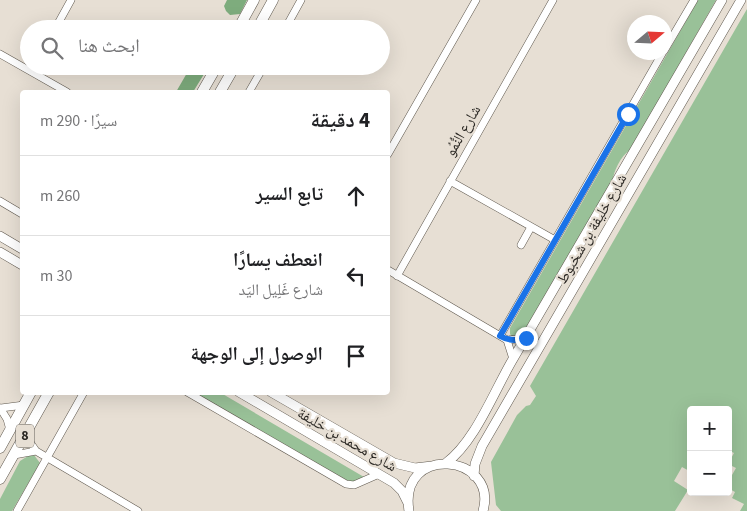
<!DOCTYPE html>
<html lang="ar">
<meta charset="utf-8">
<style>
body{margin:0;font-family:"Source Sans 3","Noto Naskh Arabic",sans-serif;background:#f6f6f6;color:#202124;direction:rtl}
.controls{position:absolute;right:15px;bottom:15px;display:grid;overflow:hidden;border-radius:5px;box-shadow:0 5px 20px #0002}
.controls button{width:45px;height:45px;display:grid;place-items:center;padding:0;border:0;border-bottom:1px solid #e0e0e0;background:#fff;color:#202124;font:25px sans-serif}
.compass{position:absolute;left:627px;top:15px;width:45px;height:45px;border-radius:50%;background:#fff;box-shadow:0 5px 20px #0002;rotate:71deg}
.stop{position:absolute;width:15px;height:15px;margin:-11px;border:4px solid #1a73e8;border-radius:50%;background:#fff}
.stop.end{background:#1a73e8;border-color:#fff;box-shadow:0 1px 5px #0008}
.list{margin:0;padding:0;list-style:none}
h2{display:flex;justify-content:space-between;align-items:center;height:65px;margin:0;padding:0 20px;font-size:21px}
h2 small{font-size:16px;font-weight:400;color:#757577}
.list li{display:grid;grid-template-columns:32px 1fr auto;gap:15px;align-items:center;box-sizing:border-box;height:80px;padding:0 20px;border-top:1px solid #e0e0e0}
.list b{display:block;font-size:19px;white-space:nowrap}
.list p{margin:0;font-size:16px;white-space:nowrap;color:#757577}
.list em{font-size:16px;font-style:normal;color:#757577}
.icon{flex:none;width:28px;height:28px;fill:none;stroke:currentColor;stroke-width:2;stroke-linecap:round;stroke-linejoin:round}
.map{position:relative;flex:none;width:747px;height:511px;overflow:hidden;direction:ltr}
.search{position:absolute;background:#fff;box-shadow:0 5px 20px #0002;left:20px;top:20px;width:370px;height:55px;display:flex;align-items:center;gap:12px;box-sizing:border-box;padding:0 18px;border-radius:28px;color:#757577;font-size:19px}
.panel{position:absolute;background:#fff;box-shadow:0 5px 20px #0002;left:20px;top:90px;width:370px;height:305px;border-radius:5px;direction:rtl}
.map>svg:first-child{display:block}
.green{fill:#99c198}
.forest{fill:#7eac7d}
.lines{fill:none;stroke-linecap:round;stroke-linejoin:round}
.minor-casing{stroke:#5f584e;stroke-width:8}
.major-casing{stroke:#5f584e;stroke-width:10}
.highway-casing{stroke:#5f584e;stroke-width:11}
.minor{stroke:#fff;stroke-width:7}
.major{stroke:#fff;stroke-width:9}
.highway{stroke:#fff;stroke-width:10}
.route{stroke:#1a73e8;stroke-width:6}
.labels{text-anchor:middle;dominant-baseline:central;stroke-width:4.5;stroke-linejoin:round;paint-order:stroke}
.shield{fill:#e7dfd4;stroke:#635f59;stroke-width:1}
.shield-label{font-size:14px;font-weight:bold;fill:#2b2824}
.street-label{font-size:15px;fill:#2b2824;stroke:#e7dfd4}
</style>
<div class="map">
<svg width="747" height="511" viewBox="0 0 747 511">
<rect width="100%" height="100%" fill="#e7dfd4"/>
<path class="green" d="M698,0H716L631,149C620,157 614,170 612,183L522,339L514,340L510,334V328Z
M747,9V511H740L744,504L732,498L735,492L728,488V482L736,468L728,464L734,453L728,450V410H691V472L682,467L674,481L688,490L675,511H501L496,505L491,462L517,415L526,406L530,405L536,396L530,386Z
M193,393H221L364,477L353,484Z
M34,455L40,463L12,511H0V499L20,461L28,456Z"/>
<path class="forest" d="M227,0H247L240,14L230,15L226,11L224,6Z
M191,66H209L193,92H176Z"/>
<g class="lines">
<g class="minor-casing">
<path id="minor" d="M55,29L71,0
M285,29L301,0
M664,51L694,0
M0,54L67,92
M249,92L264,66
M388,154L476,0
M450,181L555,240
M0,201L22,214
M521,245L531,227
M388,270L507,340L526,338
M397,276L553,0
M500,336L663,52
M507,340L513,359
M187,392L346,484L354,485L379,474
M0,408L7,419L10,430
M1,408L24,405
M25,435L36,451L138,511
M14,455L36,451
M17,511L84,392"/>
</g>
<g class="major-casing">
<path id="major" d="M0,236L22,249
M0,252L22,265
M239,392L394,483L402,491L408,503
M271,392L394,463L415,468L432,466
M446,463C475,442 494,391 513,359C583,240 652,120 722,0
M474,476L475,464L482,446L741,0
M409,511C398,443 499,454 483,511"/>
</g>
<g class="highway-casing">
<path id="highway" d="M238,29L254,0
M257,29L273,0
M202,92L217,66
M220,92L235,66
M0,448L31,392
M0,479L49,392"/>
</g>
<use href="#minor" class="minor"/>
<use href="#major" class="major"/>
<use href="#highway" class="highway"/>
</g>
<g class="lines">
<path class="route" d="M526,338C517,341 509,341 500,336L628,114"/>
</g>
<g class="labels">
<rect class="shield" x="16" y="424.5" width="18" height="23" rx="4"/>
<g class="shield-label">
<text x="25" y="436">8</text>
</g>
<g class="street-label">
<text transform="translate(463 131) rotate(-60)">شارع النُّمُو</text>
<text transform="translate(592 229) rotate(-60)">شارع خليفة بن شخبوط</text>
<text transform="translate(347 440) rotate(30)">شارع محمد بن خليفة</text>
</g>
</g>
</svg>
<div class="controls">
<button>+</button>
<button>−</button>
</div>
<svg class="compass" viewBox="-18 -18 36 36"><path d="M0-13l5 13h-10z" fill="#e53935"/><path d="M0 13l5-13h-10z" fill="#757577"/></svg>
<div class="stop" style="left:628px;top:114px"></div>
<div class="stop end" style="left:526px;top:338px"></div>
<div class="search"><svg class="icon" aria-label="search" viewBox="0 0 24 24"><circle cx="10" cy="10" r="6"/><path d="M15 15l6 6"/></svg>ابحث هنا</div>
<section class="panel">
<h2>4 دقيقة<small>سيرًا · 290 m</small></h2>
<ul class="list">
<li><svg class="icon" aria-label="ahead" viewBox="0 0 24 24"><path d="M12 20V5M6 11l6-6 6 6"/></svg><div><b>تابع السير</b></div><em>260 m</em></li>
<li><svg class="icon" aria-label="left" viewBox="0 0 24 24"><path d="M17 20v-9H6M10 6l-5 5 5 5"/></svg><div><b>انعطف يسارًا</b><p>شارع غَلِيل اليَد</p></div><em>30 m</em></li>
<li><svg class="icon" aria-label="arrive" viewBox="0 0 24 24"><path d="M6 21V4h12l-3 4 3 4H6"/></svg><div><b>الوصول إلى الوجهة</b></div></li>
</ul>
</section>
</div>
